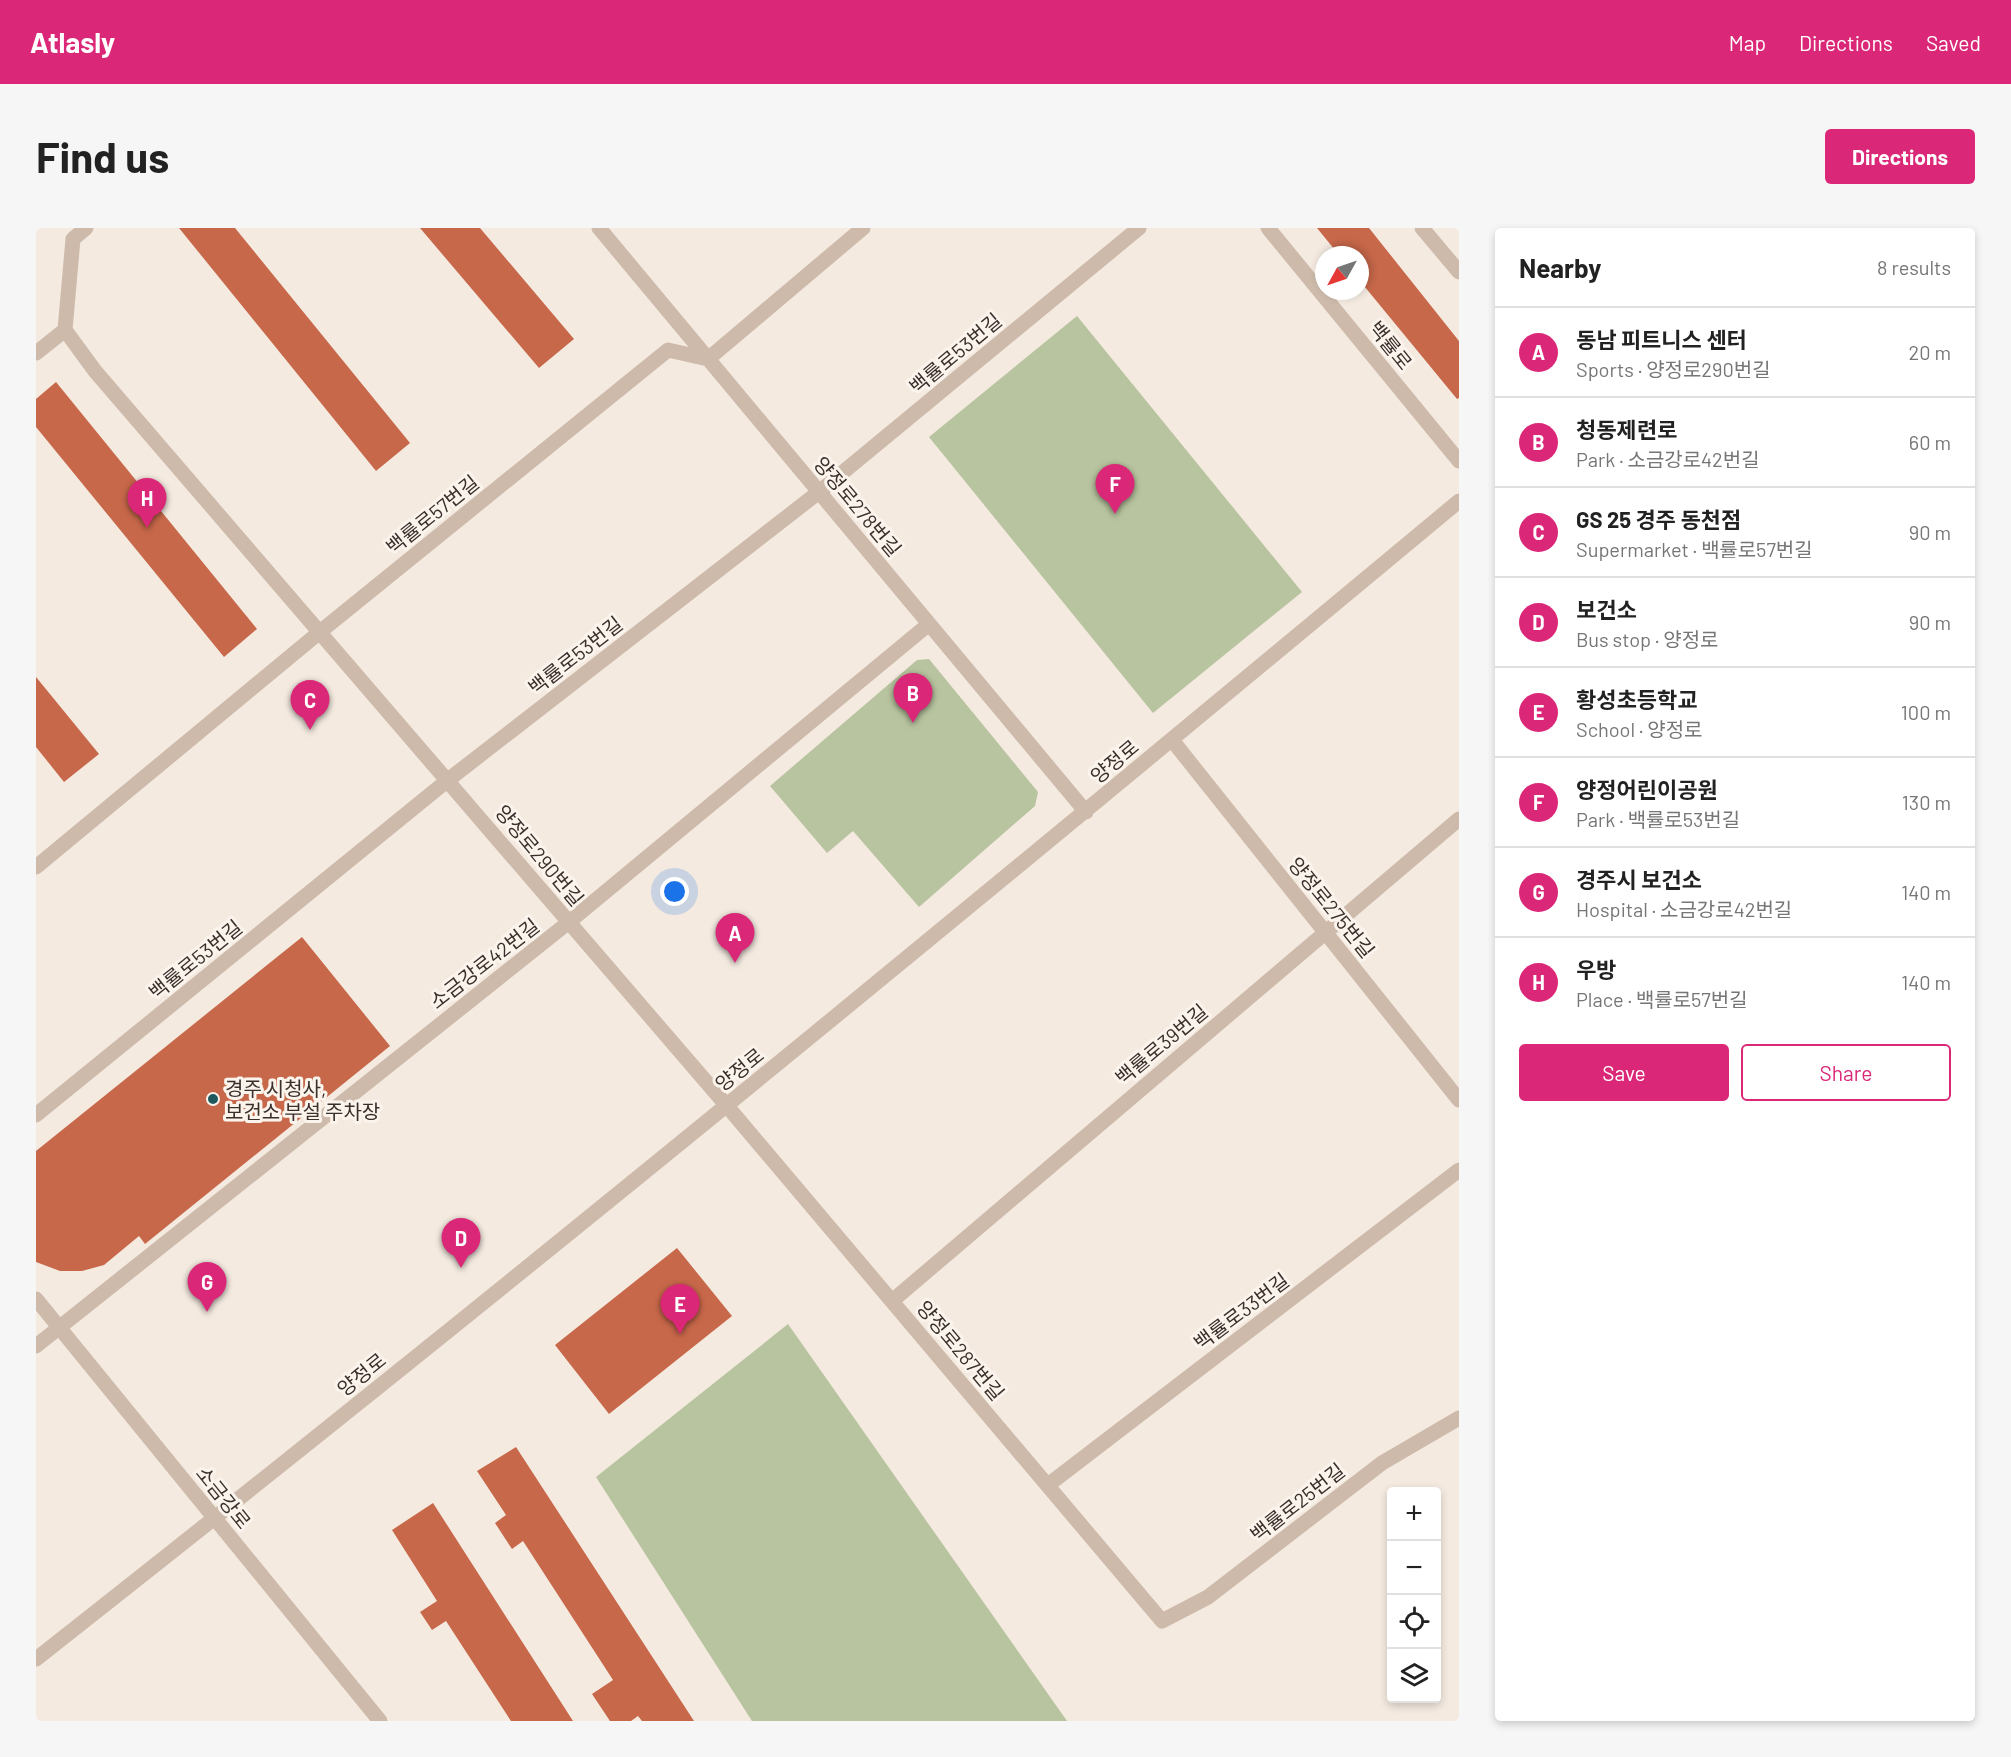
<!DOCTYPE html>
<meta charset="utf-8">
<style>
body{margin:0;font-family:Barlow,"Noto Sans KR",sans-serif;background:#f6f6f6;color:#222}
.controls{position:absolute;right:18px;bottom:18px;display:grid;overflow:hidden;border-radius:6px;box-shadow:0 3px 9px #0003}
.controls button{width:54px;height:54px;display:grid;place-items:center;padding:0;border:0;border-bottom:2px solid #e0e0e0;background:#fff;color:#222;font:30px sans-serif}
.compass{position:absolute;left:1279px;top:18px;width:54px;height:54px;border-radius:50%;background:#fff;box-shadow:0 3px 9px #0003;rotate:230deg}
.you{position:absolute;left:639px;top:664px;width:21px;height:21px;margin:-15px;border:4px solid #fff;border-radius:50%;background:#1a73e8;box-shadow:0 0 0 9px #1a73e833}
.badge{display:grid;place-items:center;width:39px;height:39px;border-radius:50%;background:#db2777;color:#fff;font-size:20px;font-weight:700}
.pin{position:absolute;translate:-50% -50px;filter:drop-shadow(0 2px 3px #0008)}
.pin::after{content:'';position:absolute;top:32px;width:21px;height:18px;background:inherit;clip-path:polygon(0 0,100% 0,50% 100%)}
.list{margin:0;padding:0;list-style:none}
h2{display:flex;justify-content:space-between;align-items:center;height:78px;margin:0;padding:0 24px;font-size:26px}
h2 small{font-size:20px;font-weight:400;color:#767676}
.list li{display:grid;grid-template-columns:39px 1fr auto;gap:18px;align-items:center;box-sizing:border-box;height:90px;padding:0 24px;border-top:2px solid #e0e0e0}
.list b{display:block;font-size:22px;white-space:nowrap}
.list p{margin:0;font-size:20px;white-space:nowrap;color:#767676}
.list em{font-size:20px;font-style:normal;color:#767676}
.actions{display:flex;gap:12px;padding:18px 24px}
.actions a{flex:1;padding:14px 0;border:2px solid #db2777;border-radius:6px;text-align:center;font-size:21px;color:#db2777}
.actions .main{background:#db2777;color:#fff}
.icon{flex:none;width:33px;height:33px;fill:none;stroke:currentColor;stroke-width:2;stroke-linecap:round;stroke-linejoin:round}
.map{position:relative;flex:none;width:1423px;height:1493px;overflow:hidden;border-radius:6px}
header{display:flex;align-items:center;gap:36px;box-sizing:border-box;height:84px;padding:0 30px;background:#db2777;color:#fff}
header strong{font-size:28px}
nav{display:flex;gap:33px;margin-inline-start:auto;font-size:21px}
.intro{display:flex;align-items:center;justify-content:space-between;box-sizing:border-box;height:144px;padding:0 36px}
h1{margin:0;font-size:42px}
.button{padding:15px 27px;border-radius:6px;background:#db2777;color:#fff;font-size:21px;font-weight:700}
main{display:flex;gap:36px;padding:0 36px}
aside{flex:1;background:#fff;border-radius:6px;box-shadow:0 3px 9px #0003}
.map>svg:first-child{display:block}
.green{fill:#b8c49f}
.building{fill:#c8684a}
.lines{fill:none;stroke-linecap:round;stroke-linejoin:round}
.minor{stroke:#cdbaab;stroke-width:15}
.poi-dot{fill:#1f595d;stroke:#fbf4ed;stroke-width:2}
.labels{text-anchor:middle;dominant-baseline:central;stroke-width:6;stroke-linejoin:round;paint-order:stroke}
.street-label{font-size:20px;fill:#3a2f2b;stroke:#fbf4ed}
.poi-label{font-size:20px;fill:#3a2f2b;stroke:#fbf4ed;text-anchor:start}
</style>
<header>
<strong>Atlasly</strong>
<nav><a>Map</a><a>Directions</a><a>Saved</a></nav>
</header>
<div class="intro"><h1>Find us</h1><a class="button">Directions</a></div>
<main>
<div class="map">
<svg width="1423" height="1493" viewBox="0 0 1423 1493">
<rect width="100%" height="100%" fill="#f4eae0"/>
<path class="green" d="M1041,88L1266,364L1117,485L893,209Z
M893,431L1002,564L999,578L883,679L817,603L791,625L734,558L881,432Z
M752,1096L1031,1493H716L560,1249Z"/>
<path class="building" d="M143,0H199L374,215L340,243Z
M384,0H444L538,111L503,140Z
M1281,0H1333L1423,113V170L1421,171L1324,53V27H1303Z
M20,154L221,401L188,429L0,199V171Z
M0,449L63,526L28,554L0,519Z
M266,709L354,818L109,1016L103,1008L68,1037L46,1043H24L0,1034V923Z
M641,1020L696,1088L573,1186L519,1117Z
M480,1219L658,1493H606L602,1488L595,1493H574L556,1466L577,1452L487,1313L476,1321L459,1295L470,1287L441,1243Z
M397,1275L537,1493H475L410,1393L396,1402L384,1384L401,1373L356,1302Z"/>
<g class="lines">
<path class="minor" d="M563,0L1050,584
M1232,0L1423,233
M1386,0L1423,44
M29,102L37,11L50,0
M0,125L29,102L59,143L691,878L1126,1393L1172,1369L1346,1235L1423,1190
M1136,512L1423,872
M0,639L285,403L632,122L672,131L827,0
M0,887L412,552L783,264L1103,0
M0,1071L344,1493
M856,1073L1423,591
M0,1118L533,694L893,396
M1012,1257L1423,942
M0,1431C481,1053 953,664 1423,273"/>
</g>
<circle class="poi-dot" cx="177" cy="871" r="6"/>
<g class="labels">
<g class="street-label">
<text transform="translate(1355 117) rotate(51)">백률로</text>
<text transform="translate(919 125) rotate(-40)">백률로53번길</text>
<text transform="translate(822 278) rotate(50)">양정로278번길</text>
<text transform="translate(396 286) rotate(-39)">백률로57번길</text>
<text transform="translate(539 427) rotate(-38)">백률로53번길</text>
<text transform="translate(1078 533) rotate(-40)">양정로</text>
<text transform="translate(504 627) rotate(50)">양정로290번길</text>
<text transform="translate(1296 679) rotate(51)">양정로275번길</text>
<text transform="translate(159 731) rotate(-39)">백률로53번길</text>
<text transform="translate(448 735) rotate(-38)">소금강로42번길</text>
<text transform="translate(1125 816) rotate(-40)">백률로39번길</text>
<text transform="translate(703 841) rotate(-39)">양정로</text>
<text transform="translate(1205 1083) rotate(-37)">백률로33번길</text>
<text transform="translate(925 1122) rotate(50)">양정로287번길</text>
<text transform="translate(325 1146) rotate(-39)">양정로</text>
<text transform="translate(188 1269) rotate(51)">소금강로</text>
<text transform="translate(1261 1274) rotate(-38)">백률로25번길</text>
</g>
<g class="poi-label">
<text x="189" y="860">경주 시청사,<tspan x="189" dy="23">보건소 부설 주차장</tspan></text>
</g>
</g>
</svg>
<div class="controls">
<button>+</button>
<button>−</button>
<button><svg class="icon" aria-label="locate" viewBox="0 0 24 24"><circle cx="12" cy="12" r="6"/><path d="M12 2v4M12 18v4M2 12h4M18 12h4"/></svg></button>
<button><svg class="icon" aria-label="layers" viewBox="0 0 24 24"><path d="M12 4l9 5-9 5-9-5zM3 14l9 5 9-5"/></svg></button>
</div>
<svg class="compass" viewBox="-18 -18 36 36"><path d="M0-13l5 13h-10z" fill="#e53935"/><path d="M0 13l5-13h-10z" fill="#767676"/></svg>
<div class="you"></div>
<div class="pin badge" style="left:699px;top:735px">A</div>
<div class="pin badge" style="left:877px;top:495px">B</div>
<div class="pin badge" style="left:274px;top:502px">C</div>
<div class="pin badge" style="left:425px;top:1040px">D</div>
<div class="pin badge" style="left:644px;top:1106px">E</div>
<div class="pin badge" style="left:1079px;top:286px">F</div>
<div class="pin badge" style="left:171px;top:1084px">G</div>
<div class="pin badge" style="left:111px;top:300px">H</div>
</div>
<aside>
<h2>Nearby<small>8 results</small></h2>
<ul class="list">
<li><span class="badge">A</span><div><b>동남 피트니스 센터</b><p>Sports · 양정로290번길</p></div><em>20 m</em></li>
<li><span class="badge">B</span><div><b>청동제련로</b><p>Park · 소금강로42번길</p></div><em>60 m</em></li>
<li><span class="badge">C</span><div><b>GS 25 경주 동천점</b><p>Supermarket · 백률로57번길</p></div><em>90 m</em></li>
<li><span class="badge">D</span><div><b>보건소</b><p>Bus stop · 양정로</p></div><em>90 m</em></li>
<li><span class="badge">E</span><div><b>황성초등학교</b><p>School · 양정로</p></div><em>100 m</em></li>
<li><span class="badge">F</span><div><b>양정어린이공원</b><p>Park · 백률로53번길</p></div><em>130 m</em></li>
<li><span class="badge">G</span><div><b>경주시 보건소</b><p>Hospital · 소금강로42번길</p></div><em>140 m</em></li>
<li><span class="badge">H</span><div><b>우방</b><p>Place · 백률로57번길</p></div><em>140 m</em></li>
</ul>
<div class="actions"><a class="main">Save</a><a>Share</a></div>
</aside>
</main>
